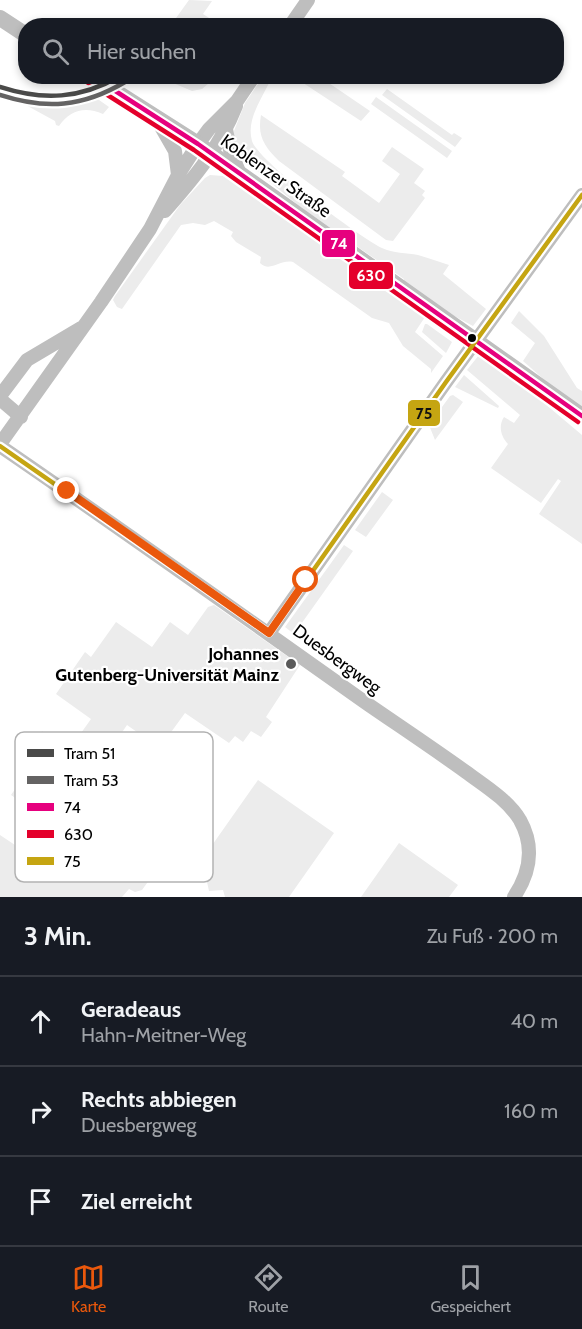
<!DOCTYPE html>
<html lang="de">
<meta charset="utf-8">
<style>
body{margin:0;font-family:Cabin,sans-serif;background:#20242c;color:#f1f3f6}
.stop{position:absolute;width:18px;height:18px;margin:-14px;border:4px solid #ea580c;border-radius:50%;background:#fff}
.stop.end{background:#ea580c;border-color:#fff;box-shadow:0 2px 6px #0008}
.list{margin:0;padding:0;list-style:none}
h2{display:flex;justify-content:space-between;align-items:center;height:78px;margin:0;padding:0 24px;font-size:26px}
h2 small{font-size:20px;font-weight:400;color:#9ea1a6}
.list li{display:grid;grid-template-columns:39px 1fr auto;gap:18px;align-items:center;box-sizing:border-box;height:90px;padding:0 24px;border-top:2px solid #363941}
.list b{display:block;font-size:22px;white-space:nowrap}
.list p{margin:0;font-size:20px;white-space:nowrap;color:#9ea1a6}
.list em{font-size:20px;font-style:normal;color:#9ea1a6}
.icon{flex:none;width:33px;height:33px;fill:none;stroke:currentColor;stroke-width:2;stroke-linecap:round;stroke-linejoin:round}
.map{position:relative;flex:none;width:582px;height:897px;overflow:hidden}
.search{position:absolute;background:#171b24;box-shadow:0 3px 9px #0003;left:18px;right:18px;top:18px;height:66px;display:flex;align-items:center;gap:15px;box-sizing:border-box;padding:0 21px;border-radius:24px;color:#9ea1a6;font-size:22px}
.sheet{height:348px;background:#171b24}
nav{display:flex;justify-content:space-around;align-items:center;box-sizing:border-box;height:84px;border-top:2px solid #363941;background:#171b24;font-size:16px;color:#9ea1a6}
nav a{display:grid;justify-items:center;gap:3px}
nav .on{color:#ea580c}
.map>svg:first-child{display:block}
.green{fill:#ececec}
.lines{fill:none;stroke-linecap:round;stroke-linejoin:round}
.minor{stroke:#bebebe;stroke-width:14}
.major{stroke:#bebebe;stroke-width:16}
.bus-1-casing{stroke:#fff;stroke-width:9}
.bus-2-casing{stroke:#fff;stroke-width:9}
.bus-3-casing{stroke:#fff;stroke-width:9}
.bus-1{stroke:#e6007e;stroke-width:4.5}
.bus-2{stroke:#e4002b;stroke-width:4.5}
.bus-3{stroke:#c5a512;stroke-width:4.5}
.tram-1-casing{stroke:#fff;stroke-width:9}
.tram-2-casing{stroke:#fff;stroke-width:9}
.tram-1{stroke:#4a4a49;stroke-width:4.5}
.tram-2{stroke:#646363;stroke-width:4.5}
.route{stroke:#ea580c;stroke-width:8}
.bus-dot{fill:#000;stroke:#fff;stroke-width:2}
.poi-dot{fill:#595959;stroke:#fff;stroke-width:2}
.labels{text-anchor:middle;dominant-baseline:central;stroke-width:4.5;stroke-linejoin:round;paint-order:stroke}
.street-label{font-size:18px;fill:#000;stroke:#fff}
.poi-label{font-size:18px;font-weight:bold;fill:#000;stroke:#fff;text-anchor:end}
.key{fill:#fff;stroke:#b2b2b2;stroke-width:1.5}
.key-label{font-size:16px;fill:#000}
.line-badge{stroke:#fff;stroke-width:2}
.badge-label{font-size:16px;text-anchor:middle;font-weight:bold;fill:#fff}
.pale-badge-label{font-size:16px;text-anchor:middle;font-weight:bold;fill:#111}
</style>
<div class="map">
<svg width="582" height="897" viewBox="0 0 582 897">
<rect width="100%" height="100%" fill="#fff"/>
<path class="green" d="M189,0L212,1L203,14L220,25H171Z
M159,77H216L202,89L192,91Z
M294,77H320L370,111L361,121Z
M262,78H266L270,81C261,100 246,120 252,141C258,161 360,238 382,248C393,253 407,253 418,255C429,258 439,262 449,265L443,274L486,309L473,326L432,304L404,283V279L299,206L241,158L234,141V131L245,103Z
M0,89C37,101 53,105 92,95L109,107L103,114C85,106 70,110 59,126L56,125L55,121L0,91Z
M387,89L452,135L454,133L462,138L455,147L382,95Z
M376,97L452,151L447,158L371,104Z
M261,115L345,172L342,176L379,203L400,174L382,161L392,147L424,169L414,183L425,191L422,195L425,198L393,241L386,240L279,161C265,147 257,137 261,115Z
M210,175L223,176L228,179L425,317L415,332L443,356L431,373V369L403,346L389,323L372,318L293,262C280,259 270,273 260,263L261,257L236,242L231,236L233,232L214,221L205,225L193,223L181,225L122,309L117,307L113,300L115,296L180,205L205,178Z
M519,311L544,336L577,388L582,391V410L565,398L523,361L535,343L511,323Z
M425,324H427L452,342L446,353L422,332Z
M479,355L544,403L582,435V544L539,514L561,481L558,479L541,503L491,468L508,444C501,437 498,426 504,417L514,423L520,415L467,370Z
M464,375L499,406L498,408L455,387Z
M453,395L463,402L435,440L429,425L450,396Z
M382,492L393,500L366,537L355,530Z
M344,545L353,551L294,634L285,627Z
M214,605L300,665L266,717L272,722L261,737L251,731L243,742L235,736L229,743L185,713L161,746L205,777L190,799L167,781L161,788L143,775L137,747L144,737L127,725L89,781L164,832L158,841L189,864L183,875L150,879L142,890L135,892L129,889L122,897H0V835L15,845L37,813L11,795L29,769L20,762L42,731L69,750L91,719L56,694L85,652L91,657L116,622L152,647L170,622L188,635L208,607Z
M258,780L334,833L289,897H225L223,890L209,891L207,882L201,879L192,881L189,878Z
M399,843L458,885L449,897H361Z"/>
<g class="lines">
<path class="minor" d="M290,26L308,0
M156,118L175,151L178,175
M226,129L230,150L240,174
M165,211C194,178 220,147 236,106
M0,396L27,360L81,328
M0,399L21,417
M0,444L101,302L150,229L178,175L198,144L209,129L237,101L254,76
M0,446C124,531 246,618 369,705C401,727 434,749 466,772C485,786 508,800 520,820C535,847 530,873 514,897
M269,633L446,382L582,195"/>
<path class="major" d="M0,18L26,35
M91,76L198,144L582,416"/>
<g class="bus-1-casing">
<path id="bus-1" d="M92,76L198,144L582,416"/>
</g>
<g class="bus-2-casing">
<path id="bus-2" d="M87,82L194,150L578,422"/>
</g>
<g class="bus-3-casing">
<path id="bus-3" d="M0,446L269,633
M269,633L446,382L582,195"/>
</g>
<use href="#bus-1" class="bus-1"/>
<use href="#bus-2" class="bus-2"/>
<use href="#bus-3" class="bus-3"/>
<g class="tram-1-casing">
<path id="tram-1" d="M0,87C43,101 81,99 120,76"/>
</g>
<g class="tram-2-casing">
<path id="tram-2" d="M0,95C46,110 83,107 125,82"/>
</g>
<use href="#tram-1" class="tram-1"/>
<use href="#tram-2" class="tram-2"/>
</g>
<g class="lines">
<path class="route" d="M67,491L269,633L306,580"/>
</g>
<circle class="bus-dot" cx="472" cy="338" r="5"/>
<circle class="poi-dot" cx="291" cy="664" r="6"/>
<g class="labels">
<g class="street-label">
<text transform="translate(276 176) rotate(35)">Koblenzer Straße</text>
<text transform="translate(337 659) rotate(36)">Duesbergweg</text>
</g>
<g class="poi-label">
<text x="279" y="654">Johannes<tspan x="279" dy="21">Gutenberg-Universität Mainz</tspan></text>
</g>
</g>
<rect x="15" y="732" width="198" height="150" rx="9" class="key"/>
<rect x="27" y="749" width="27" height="8" fill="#4a4a49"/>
<rect x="27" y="776" width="27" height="8" fill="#646363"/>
<rect x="27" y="803" width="27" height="8" fill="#e6007e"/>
<rect x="27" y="830" width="27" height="8" fill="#e4002b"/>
<rect x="27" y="857" width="27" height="8" fill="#c5a512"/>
<g class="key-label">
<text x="64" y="759">Tram 51</text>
<text x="64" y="786">Tram 53</text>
<text x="64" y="813">74</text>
<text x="64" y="840">630</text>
<text x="64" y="867">75</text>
</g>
<g class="line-badge">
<rect x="321" y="229" width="35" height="29" rx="6" fill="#e6007e"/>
<rect x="348" y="261" width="46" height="29" rx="6" fill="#e4002b"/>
<rect x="407" y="399" width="34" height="28" rx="6" fill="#c5a512"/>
</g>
<g class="badge-label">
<text x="339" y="249">74</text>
<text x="371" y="281">630</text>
</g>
<g class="pale-badge-label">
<text x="424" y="419">75</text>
</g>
</svg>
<div class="stop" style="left:306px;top:580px"></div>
<div class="stop end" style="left:67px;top:491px"></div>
<div class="search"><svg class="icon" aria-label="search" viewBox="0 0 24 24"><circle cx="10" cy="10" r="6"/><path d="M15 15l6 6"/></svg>Hier suchen</div>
</div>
<section class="sheet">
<h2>3 Min.<small>Zu Fuß · 200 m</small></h2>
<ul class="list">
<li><svg class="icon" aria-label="ahead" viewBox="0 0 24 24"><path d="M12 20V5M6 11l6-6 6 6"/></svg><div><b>Geradeaus</b><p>Hahn-Meitner-Weg</p></div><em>40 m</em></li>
<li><svg class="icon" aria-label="right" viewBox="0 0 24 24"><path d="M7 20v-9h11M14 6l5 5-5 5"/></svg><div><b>Rechts abbiegen</b><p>Duesbergweg</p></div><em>160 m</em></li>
<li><svg class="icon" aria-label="arrive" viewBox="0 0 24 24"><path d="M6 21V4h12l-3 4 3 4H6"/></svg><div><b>Ziel erreicht</b></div></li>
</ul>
</section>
<nav>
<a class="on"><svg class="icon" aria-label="map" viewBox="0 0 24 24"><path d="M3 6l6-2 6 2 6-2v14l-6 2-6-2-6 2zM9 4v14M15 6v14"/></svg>Karte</a>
<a><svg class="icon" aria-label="directions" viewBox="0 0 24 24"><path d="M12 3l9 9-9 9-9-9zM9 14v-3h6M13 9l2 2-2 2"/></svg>Route</a>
<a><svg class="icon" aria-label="saved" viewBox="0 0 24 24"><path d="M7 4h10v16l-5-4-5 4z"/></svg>Gespeichert</a>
</nav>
